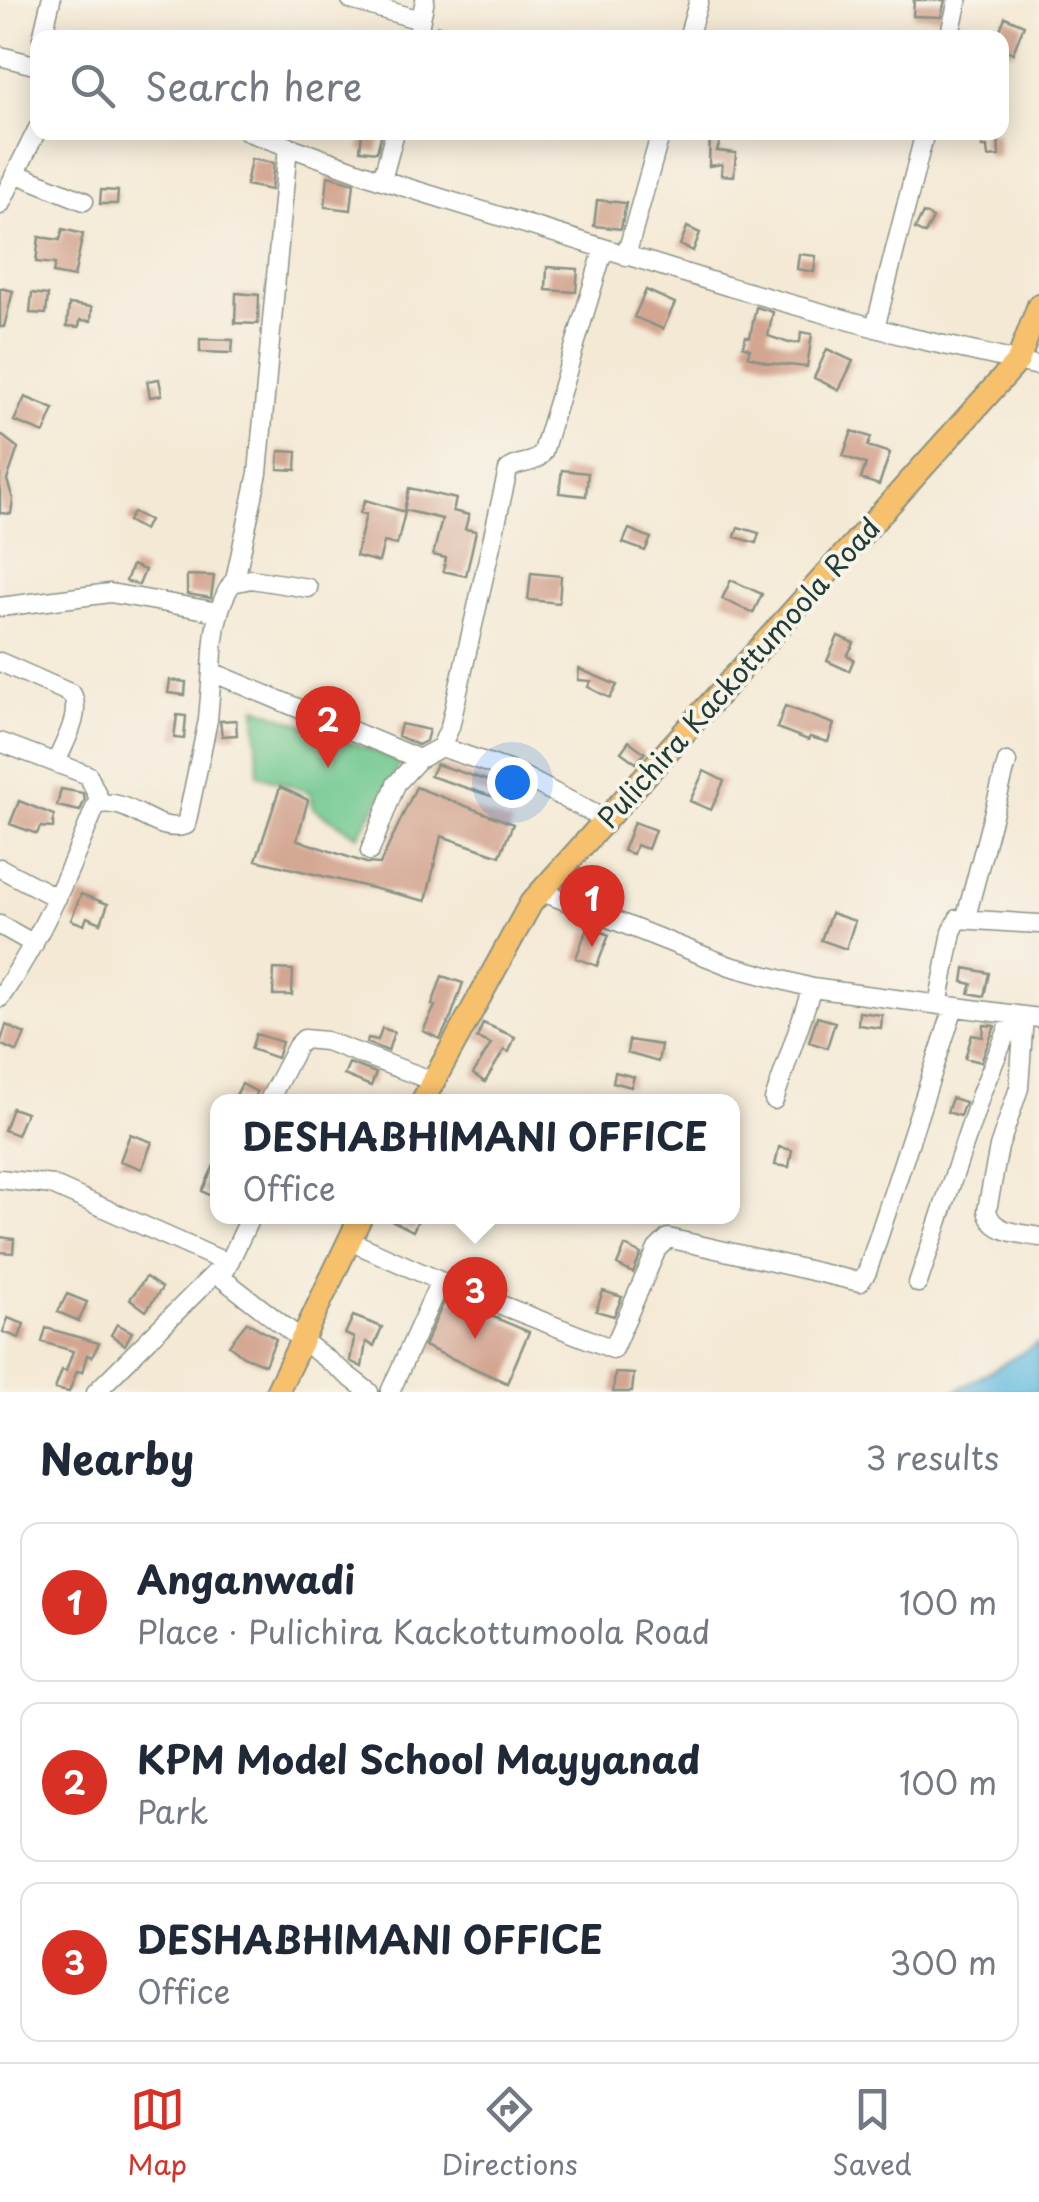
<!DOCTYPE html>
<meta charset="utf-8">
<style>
body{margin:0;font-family:"Playpen Sans",sans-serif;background:#f6f6f7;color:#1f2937}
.you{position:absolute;left:512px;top:782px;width:35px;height:35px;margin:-25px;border:8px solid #fff;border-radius:50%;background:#1a73e8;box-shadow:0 0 0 15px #1a73e833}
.badge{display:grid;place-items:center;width:65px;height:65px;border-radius:50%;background:#d93025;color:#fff;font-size:32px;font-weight:700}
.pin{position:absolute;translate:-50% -82px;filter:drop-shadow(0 2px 5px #0008)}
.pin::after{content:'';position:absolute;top:52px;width:35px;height:30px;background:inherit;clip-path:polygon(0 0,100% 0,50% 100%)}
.popup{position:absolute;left:210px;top:1094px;width:530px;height:130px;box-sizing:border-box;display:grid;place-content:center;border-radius:20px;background:#fff;filter:drop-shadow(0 2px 8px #0005);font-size:32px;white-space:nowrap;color:#747a83}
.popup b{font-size:38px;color:#1f2937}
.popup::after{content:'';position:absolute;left:50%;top:100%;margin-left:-20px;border:20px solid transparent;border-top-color:#fff}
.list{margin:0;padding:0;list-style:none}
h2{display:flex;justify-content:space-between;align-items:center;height:130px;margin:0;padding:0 40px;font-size:42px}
h2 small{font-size:32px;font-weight:400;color:#747a83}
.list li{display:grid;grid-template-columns:65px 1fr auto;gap:30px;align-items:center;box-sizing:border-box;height:160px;margin:0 20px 20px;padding:0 20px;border:2px solid #e0e1e3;border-radius:20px}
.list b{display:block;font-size:38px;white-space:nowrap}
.list p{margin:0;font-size:32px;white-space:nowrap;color:#747a83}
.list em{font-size:32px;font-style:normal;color:#747a83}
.icon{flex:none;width:55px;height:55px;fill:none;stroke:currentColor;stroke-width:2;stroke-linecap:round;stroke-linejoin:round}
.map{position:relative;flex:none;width:1039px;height:1392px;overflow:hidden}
.search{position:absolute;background:#fff;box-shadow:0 5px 25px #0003;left:30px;right:30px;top:30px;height:110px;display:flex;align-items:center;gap:25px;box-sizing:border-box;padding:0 35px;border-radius:20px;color:#747a83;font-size:38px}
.sheet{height:670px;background:#fff}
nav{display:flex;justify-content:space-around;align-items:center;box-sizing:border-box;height:140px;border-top:2px solid #e0e1e3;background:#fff;font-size:28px;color:#747a83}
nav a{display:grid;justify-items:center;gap:5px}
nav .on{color:#d93025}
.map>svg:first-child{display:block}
.green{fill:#70c88f;stroke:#488262;stroke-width:2.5}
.water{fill:#64bce1;stroke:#427c8a;stroke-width:2.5}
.building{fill:#d4a692}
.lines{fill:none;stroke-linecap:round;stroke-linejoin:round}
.minor-casing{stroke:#8a9384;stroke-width:21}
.major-casing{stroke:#8a9384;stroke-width:26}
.path{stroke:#8a9384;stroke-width:2.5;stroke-dasharray:8 8;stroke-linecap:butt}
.minor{stroke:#fff;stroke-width:18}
.major{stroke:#f7c06c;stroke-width:22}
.labels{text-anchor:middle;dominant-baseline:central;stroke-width:8;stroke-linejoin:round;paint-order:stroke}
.street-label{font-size:28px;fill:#1f3d34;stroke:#f7f3e8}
</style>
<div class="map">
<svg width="1039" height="1392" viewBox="0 0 1039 1392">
<rect width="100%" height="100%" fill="#f7f3e8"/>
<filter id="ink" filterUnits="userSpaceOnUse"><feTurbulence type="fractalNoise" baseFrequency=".01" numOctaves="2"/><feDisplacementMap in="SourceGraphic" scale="20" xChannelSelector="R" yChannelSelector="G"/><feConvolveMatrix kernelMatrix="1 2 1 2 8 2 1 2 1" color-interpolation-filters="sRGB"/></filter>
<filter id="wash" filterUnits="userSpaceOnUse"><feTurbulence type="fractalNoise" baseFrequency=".0048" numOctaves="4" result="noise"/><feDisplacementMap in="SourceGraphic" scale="40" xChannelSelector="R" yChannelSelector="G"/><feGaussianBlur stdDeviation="2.25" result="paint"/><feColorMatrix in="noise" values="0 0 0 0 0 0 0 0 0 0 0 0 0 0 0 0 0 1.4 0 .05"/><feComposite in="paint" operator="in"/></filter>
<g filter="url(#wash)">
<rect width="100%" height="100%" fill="#f4e9d5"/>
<path class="green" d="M256,707L402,762L358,836L313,808L311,793L258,775Z"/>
<path class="water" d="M1039,1343V1392H954Z"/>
<g id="blocks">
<path class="building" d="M914,0H945L941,17L913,16Z
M1005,17L1024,25L1013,53L1002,48V38H997Z
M362,132H382L377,152L360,150Z
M710,132H723L717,151L736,153L734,176L721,175L722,164L709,166Z
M982,132H998L999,156L988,157L987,147H982Z
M251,159L274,163L271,190L246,185Z
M328,176L354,183L351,210L325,207Z
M101,190L118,191L117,204H100Z
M597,200L626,203L621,229L594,226Z
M923,213L933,218L925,234L915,229Z
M687,227L700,233L693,251L680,245Z
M63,229L83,234L74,277L53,273L55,264L36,262L39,237L60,240Z
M799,254L816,256L814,272L797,269Z
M547,267L578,269L576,292L546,290Z
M0,288L13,291L4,327H0Z
M646,290L675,303L663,329L634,317Z
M32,293L48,295L46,314L30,313Z
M236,293L259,295L258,324L235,323Z
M69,304L92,307L91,321L80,320L79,327L67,326Z
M756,307L773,312L768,336L789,343L800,342L801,332L812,334L807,367L768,363L748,356L750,349L743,346L746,336L750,337Z
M200,339L233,340L232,353L200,352Z
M827,349L853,361L839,390L814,378Z
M159,379L162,395L150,397L147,381Z
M25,397L54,409L44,433L14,421Z
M852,431L871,437L868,446L890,453L879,485L861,479L866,464L843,456Z
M0,434L18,448L7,480L13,499L11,514L0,513Z
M279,451L297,452L296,470L278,469Z
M562,470L588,473L586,496L559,493Z
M409,488L456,499L453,511L469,515L465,529L476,531L466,576L443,571L446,558L433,555L442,519L404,510Z
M365,500L405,512L397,545L384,542L379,562L356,556L366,514L360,513Z
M133,512L149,520L144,530L128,521Z
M738,527L759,533L756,543L735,537Z
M629,529L651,538L645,551L623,543Z
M132,565L145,570L139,585L126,581Z
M531,573L561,576L559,603L528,600Z
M187,575L214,576L211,598L187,594Z
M731,580L762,594L753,613L722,599Z
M838,636L854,643L847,656L854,659L849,671L827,661Z
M579,669L617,685L610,698L588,687L591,681L578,680Z
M170,680L186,682L185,695L168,693Z
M785,706L834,724L828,742L810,737L808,740L777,728Z
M177,715L186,716L184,739L174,738Z
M236,720L237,735L222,736L220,721Z
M401,724L429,730L426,741L418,745L398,736Z
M629,741L645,753L636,763L621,752Z
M436,764L507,787L503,800L430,776Z
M704,771L724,781L711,810L690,801Z
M280,787L308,800L297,840L366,863L380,864L416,787L513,824L500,856L441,836L426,901L256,860Z
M61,789L83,793L85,799L80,811L57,806Z
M19,801L54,815L53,828L40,827L37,834L10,824Z
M634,822L655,830L648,849L636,845L633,854L623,851Z
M81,894L108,904L101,923L87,917L84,925L71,920Z
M831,913L855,921L846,949L821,940Z
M597,930L609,935L597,966L576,958L586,931L595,935Z
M965,968L989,973L984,996L969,993L972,984L963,982Z
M274,969L293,970L292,995H273Z
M442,976L463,983L451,1017L440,1039L423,1031L435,1006L432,1005Z
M859,1012L882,1015L881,1028L858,1025Z
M817,1017L835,1022L827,1048L809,1042Z
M483,1023L515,1037L509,1052L504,1050L485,1082L473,1074L491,1044L477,1038Z
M6,1025L25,1034L17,1052L0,1044Z
M984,1025L995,1026L981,1062L965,1058L972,1035L983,1037Z
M382,1028L394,1032L388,1051L367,1043L368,1038L378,1040Z
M256,1034L282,1042L277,1058L251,1049Z
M629,1040L661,1045L658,1062L627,1053Z
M349,1063L376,1073L371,1086L344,1075Z
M615,1072L634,1077L631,1087L613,1082Z
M242,1084L257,1092L253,1102L235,1097Z
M952,1098L965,1102L960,1116L947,1112Z
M12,1108L26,1113L17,1135L4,1130Z
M130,1134L152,1142L142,1169L120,1161Z
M779,1147L792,1150L789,1167L775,1165Z
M218,1157V1182L211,1196L202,1191Z
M383,1216H420L413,1231Z
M0,1237L14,1239L13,1253L0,1252Z
M625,1246L641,1254L633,1273L617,1265Z
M146,1277L162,1288L146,1311L130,1299Z
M603,1291L622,1297L614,1316L596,1311Z
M67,1294L87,1302L79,1321L58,1312Z
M446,1297L529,1332L507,1383L424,1346Z
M353,1316L382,1327L374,1346L366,1342L362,1367L350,1361L354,1338L345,1334Z
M8,1318L24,1324L19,1338L3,1332Z
M247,1322L276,1339L265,1365L243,1356L229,1345Z
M117,1324L132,1332L125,1345L111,1335Z
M46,1328L99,1343L92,1357L87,1355L82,1372L77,1371L69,1392L55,1389L62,1370L66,1371L73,1351L42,1342Z
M615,1373L634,1374L632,1392H613Z"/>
</g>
</g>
<g filter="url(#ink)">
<use href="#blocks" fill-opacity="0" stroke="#8a9384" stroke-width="2.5"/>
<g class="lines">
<g class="minor-casing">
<path id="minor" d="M351,0L420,20
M42,38L51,0
M417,38L425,0
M688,38L699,0
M949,38L958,0
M0,56L38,66
M248,132L382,180L730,287L908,337L1039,366
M17,174L84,201
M382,180L395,132
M0,205L38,128
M626,256L661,132
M875,328L925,132
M235,580L258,473L288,146
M0,607L110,593L218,612
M0,662L72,694C82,715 65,740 57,761
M212,672C213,641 215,609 232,583L251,579L308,588
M0,742L88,775L101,803
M441,747L517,773L606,820
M370,851L396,784L419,759
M0,868L57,898
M540,891L730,966L812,988L1039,1018
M966,917L1007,762
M0,925L34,944
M0,998C41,938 70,871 96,805C129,795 155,836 186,825L208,720L212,672L419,759L441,747L450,727L508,470C519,460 535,466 543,452L604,248
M938,1005L952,932L958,919L1039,924
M1024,1016L1019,1088L999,1147L987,1210C991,1233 1019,1233 1039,1237
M774,1100L812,988
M268,1102L297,1046L304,1039L326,1041L433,1081
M0,1179L52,1185L225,1262L222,1278L369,1392
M350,1241L440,1281
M224,1273L251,1216
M918,1283L982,1091L1014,1015
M96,1392L225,1263
M390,1392L440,1281L613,1349L657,1249L668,1238L860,1282L867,1272L954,1007"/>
</g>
<g class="major-casing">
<path id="major" d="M422,1102L531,903L1018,361L1039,305
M277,1392L361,1216"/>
</g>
<path class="path" d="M436,25L477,38"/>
<use href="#minor" class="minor"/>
<use href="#major" class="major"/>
</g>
</g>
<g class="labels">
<g class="street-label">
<text transform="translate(738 672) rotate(-48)">Pulichira Kackottumoola Road</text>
</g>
</g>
</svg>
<div class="you"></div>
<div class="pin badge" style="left:592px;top:947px">1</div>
<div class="pin badge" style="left:328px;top:768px">2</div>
<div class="pin badge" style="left:475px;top:1339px">3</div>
<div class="popup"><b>DESHABHIMANI OFFICE</b>Office</div>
<div class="search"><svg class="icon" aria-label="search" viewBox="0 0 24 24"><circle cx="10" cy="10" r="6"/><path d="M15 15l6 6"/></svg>Search here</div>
</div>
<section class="sheet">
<h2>Nearby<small>3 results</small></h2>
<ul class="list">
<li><span class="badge">1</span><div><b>Anganwadi</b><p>Place · Pulichira Kackottumoola Road</p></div><em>100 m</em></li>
<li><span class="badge">2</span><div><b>KPM Model School Mayyanad</b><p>Park</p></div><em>100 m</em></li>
<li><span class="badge">3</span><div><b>DESHABHIMANI OFFICE</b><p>Office</p></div><em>300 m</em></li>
</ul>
</section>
<nav>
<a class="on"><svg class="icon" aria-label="map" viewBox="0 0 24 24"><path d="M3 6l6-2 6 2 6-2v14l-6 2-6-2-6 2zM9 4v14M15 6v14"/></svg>Map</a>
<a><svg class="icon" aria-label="directions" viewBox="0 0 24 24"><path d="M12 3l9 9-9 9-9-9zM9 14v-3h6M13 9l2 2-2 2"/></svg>Directions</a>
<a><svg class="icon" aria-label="saved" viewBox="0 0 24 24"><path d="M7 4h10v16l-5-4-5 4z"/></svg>Saved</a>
</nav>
